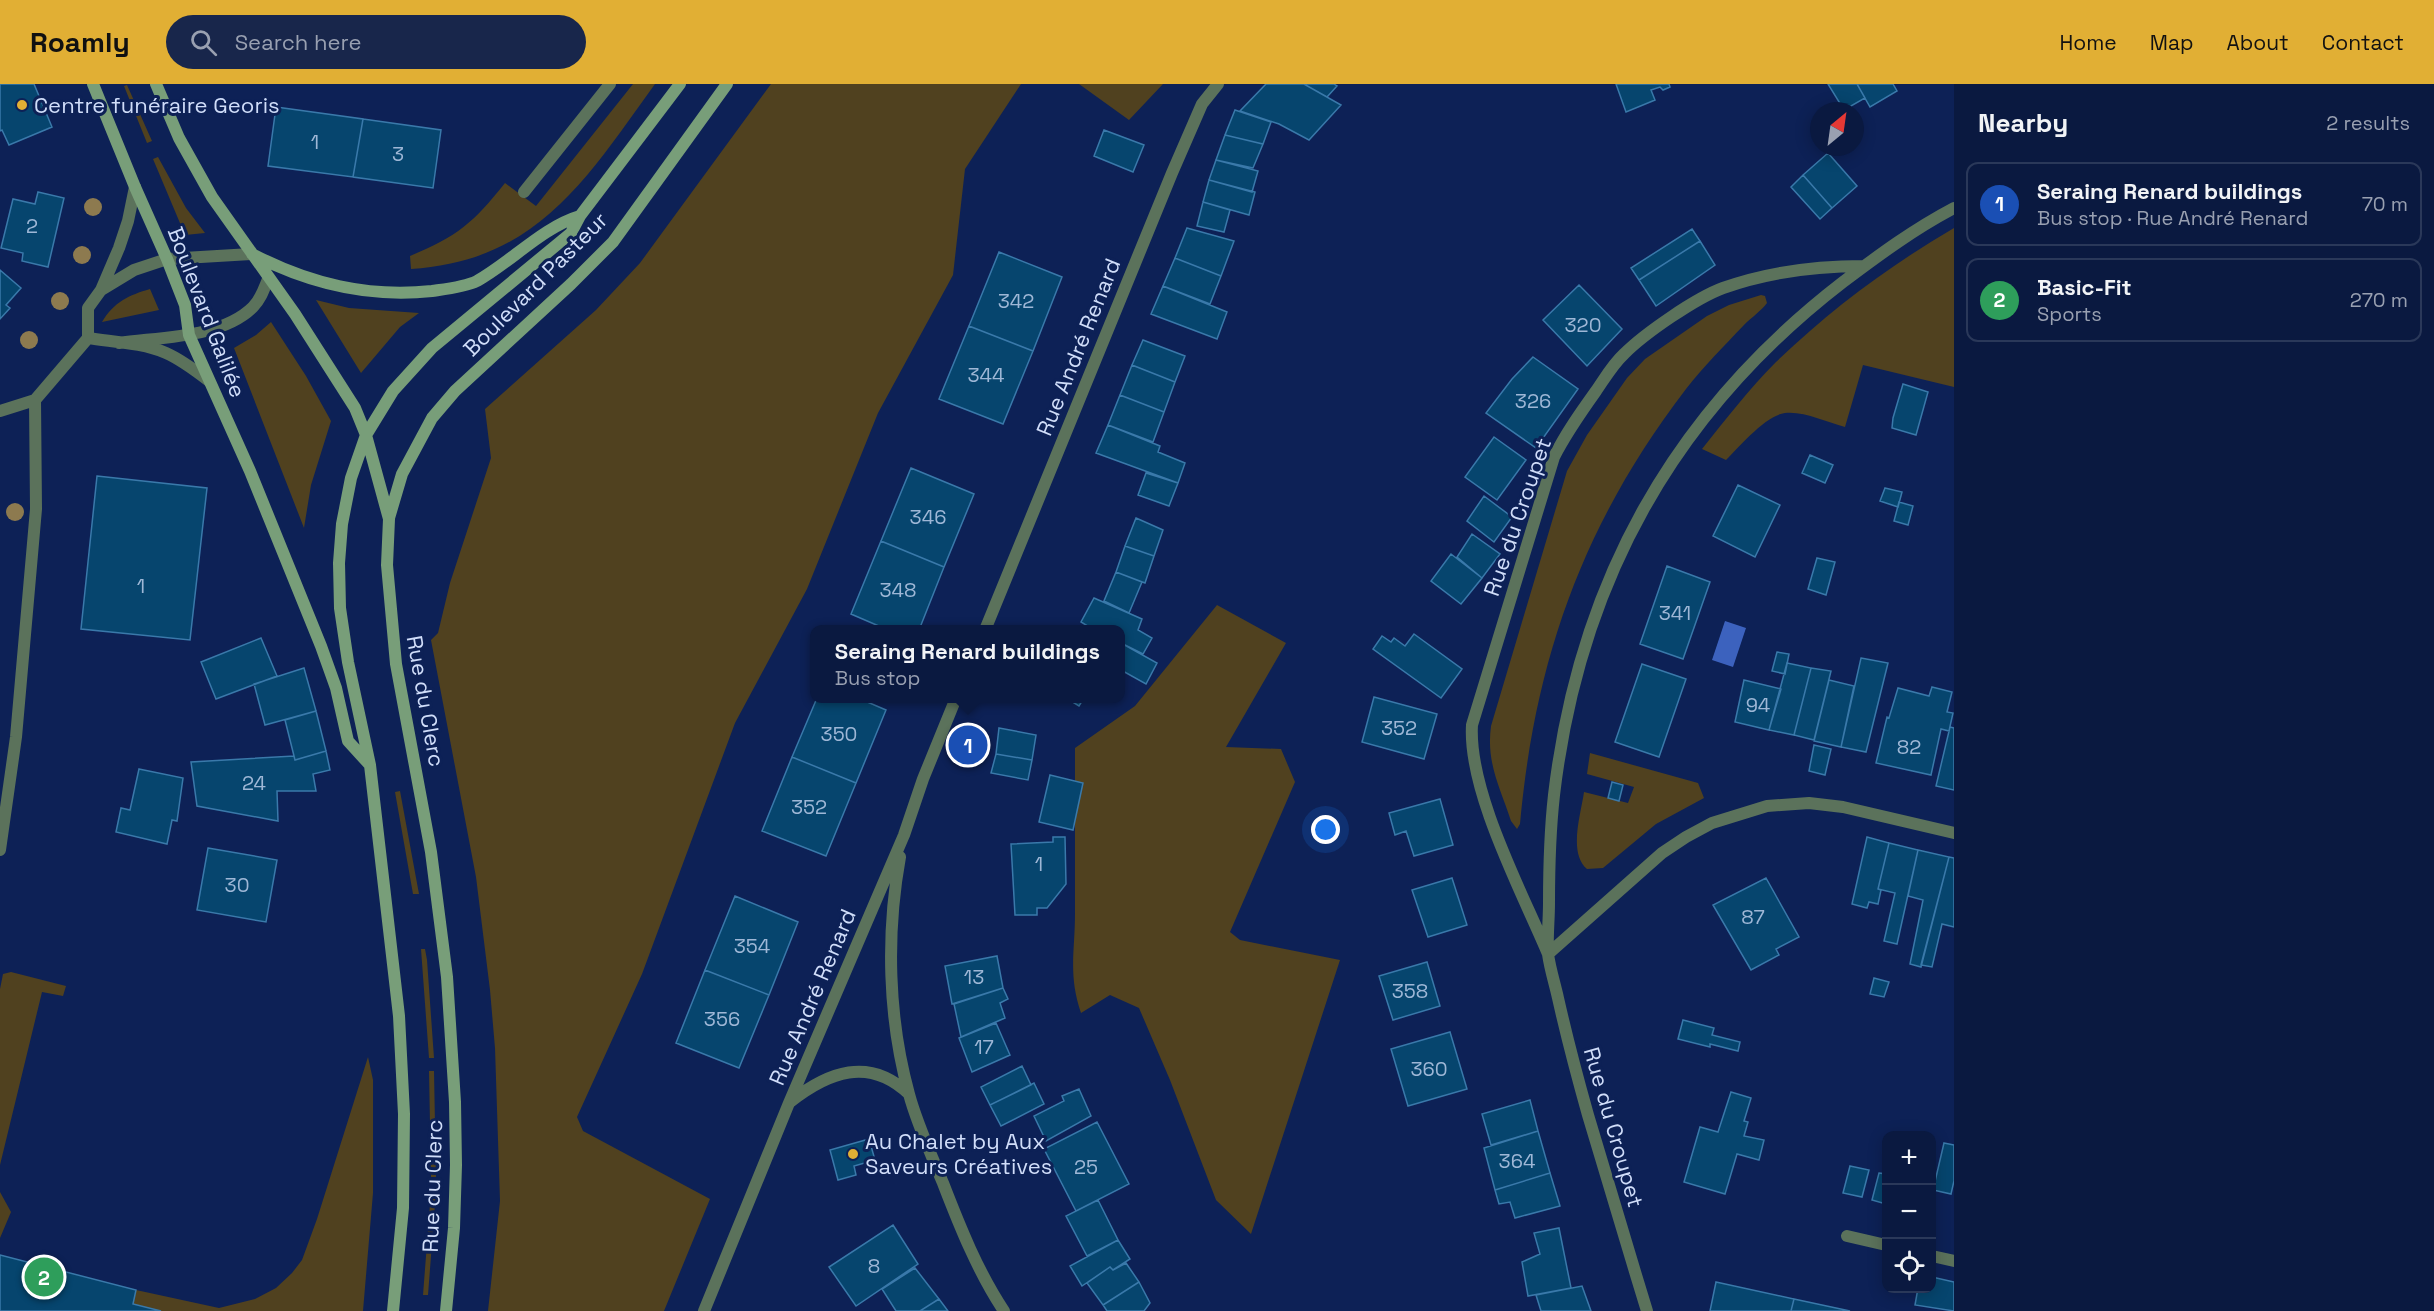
<!DOCTYPE html>
<meta charset="utf-8">
<style>
body{margin:0;font-family:"Space Grotesk",sans-serif;background:#18264b;color:#f1f3f6}
.controls{position:absolute;right:18px;bottom:18px;display:grid;overflow:hidden;border-radius:12px;box-shadow:0 3px 15px #0003}
.controls button{width:54px;height:54px;display:grid;place-items:center;padding:0;border:0;border-bottom:2px solid #2a3859;background:#0a1940;color:#f1f3f6;font:30px sans-serif}
.compass{position:absolute;left:1810px;top:18px;width:54px;height:54px;border-radius:50%;background:#0a1940;box-shadow:0 3px 15px #0003;rotate:29deg}
.you{position:absolute;left:1326px;top:746px;width:21px;height:21px;margin:-15px;border:4px solid #fff;border-radius:50%;background:#1a73e8;box-shadow:0 0 0 9px #1a73e833}
.badge{display:grid;place-items:center;width:39px;height:39px;border-radius:50%;background:#e1af34;color:#fff;font-size:20px;font-weight:700}
.pin{position:absolute;translate:-50% -50%;border:3px solid #fff;box-shadow:0 2px 6px #0006}
.popup{position:absolute;left:810px;top:541px;width:315px;height:78px;box-sizing:border-box;display:grid;place-content:center;border-radius:12px;background:#0a1940;filter:drop-shadow(0 2px 4px #0005);font-size:20px;white-space:nowrap;color:#99a0b1}
.popup b{font-size:22px;color:#f1f3f6}
.popup::after{content:'';position:absolute;left:50%;top:100%;margin-left:-12px;border:12px solid transparent;border-top-color:#0a1940}
.list{margin:0;padding:0;list-style:none}
h2{display:flex;justify-content:space-between;align-items:center;height:78px;margin:0;padding:0 24px;font-size:26px}
h2 small{font-size:20px;font-weight:400;color:#99a0b1}
.list li{display:grid;grid-template-columns:39px 1fr auto;gap:18px;align-items:center;box-sizing:border-box;height:84px;margin:0 12px 12px;padding:0 12px;border:2px solid #2a3859;border-radius:12px}
.list b{display:block;font-size:22px;white-space:nowrap}
.list p{margin:0;font-size:20px;white-space:nowrap;color:#99a0b1}
.list em{font-size:20px;font-style:normal;color:#99a0b1}
.icon{flex:none;width:33px;height:33px;fill:none;stroke:currentColor;stroke-width:2;stroke-linecap:round;stroke-linejoin:round}
.map{position:relative;flex:none;width:1954px;height:1227px;overflow:hidden}
header{display:flex;align-items:center;gap:36px;box-sizing:border-box;height:84px;padding:0 30px;background:#e1af34;color:#111}
header strong{font-size:28px}
nav{display:flex;gap:33px;margin-inline-start:auto;font-size:21px}
.search{width:420px;height:54px;background:#18264b;display:flex;align-items:center;gap:15px;box-sizing:border-box;padding:0 21px;border-radius:33px;color:#99a0b1;font-size:22px}
main{display:flex}
aside{flex:1;background:#0a1940}
.map>svg:first-child{display:block}
.green{fill:#50411f}
.water{fill:#3c62be}
.building{fill:#06456e;stroke:#3a79aa;stroke-width:1.5}
.lines{fill:none;stroke-linecap:round;stroke-linejoin:round}
.lane{stroke:#5b725b;stroke-width:12}
.street{stroke:#5b725b;stroke-width:12}
.secondary{stroke:#789e79;stroke-width:12}
.tree{fill:#8d7a4f}
.poi-dot{fill:#e1af34;stroke:#0d2156;stroke-width:2}
.labels{text-anchor:middle;dominant-baseline:central;stroke-width:6;stroke-linejoin:round;paint-order:stroke}
.number-label{font-size:20px;fill:#9eb7d6}
.poi-label{font-size:22px;fill:#d0ddf9;stroke:#0d2156;text-anchor:start}
.street-label{font-size:22px;fill:#d0ddf9;stroke:#0d2156}
</style>
<header>
<strong>Roamly</strong>
<div class="search"><svg class="icon" aria-label="search" viewBox="0 0 24 24"><circle cx="10" cy="10" r="6"/><path d="M15 15l6 6"/></svg>Search here</div>
<nav><a>Home</a><a>Map</a><a>About</a><a>Contact</a></nav>
</header>
<main>
<div class="map">
<svg width="1954" height="1227" viewBox="0 0 1954 1227">
<rect width="100%" height="100%" fill="#0d2156"/>
<path class="green" d="M633,0H655C587,94 538,177 411,185L410,172C458,152 473,139 505,99L536,122Z
M771,0H1021L965,85L953,191L878,329L807,505L735,639L642,890L577,1033L583,1047L710,1115L664,1227H488L500,1117L495,964L490,906L476,793L431,556L438,549L450,499L491,374L485,325L596,226L640,179Z
M1079,0H1163L1129,36Z
M127,1L152,57L147,59L124,2Z
M158,73L186,124L205,149L185,151L153,75Z
M1954,144V303L1863,281L1845,343C1826,338 1804,327 1785,329C1766,331 1739,363 1726,376L1702,365C1726,335 1749,305 1776,278C1830,226 1889,182 1954,144Z
M150,205L159,226L102,238C114,218 129,211 150,205Z
M1761,211L1765,212L1767,219C1761,227 1752,233 1744,241C1724,262 1704,282 1686,305C1584,438 1535,574 1520,740L1517,745L1511,737C1500,703 1486,679 1491,642L1567,387L1587,351L1627,294L1645,275L1707,232L1729,221Z
M316,216L349,224L419,229L400,243L361,289Z
M271,238L306,292L331,337L311,401L304,444L234,264L256,251Z
M1217,521L1286,559L1226,663L1281,665L1295,698L1230,848L1240,856L1340,876L1251,1150L1216,1116L1170,996L1139,924L1110,911L1081,929C1068,891 1075,868 1075,829C1075,774 1075,719 1075,664L1135,622Z
M1590,669L1698,699L1704,714L1656,740L1603,784L1587,785C1568,769 1581,730 1584,708L1628,719L1634,703L1587,690Z
M400,707L419,810H413L395,708Z
M421,865H425L427,876L434,974H429Z
M11,888L66,902L63,912L42,908L0,1081V905L3,890Z
M368,973L373,996V1109L363,1227H161L133,1220L136,1206L219,1224L255,1215L276,1204L292,1189L302,1176L317,1135Z
M429,987H434L436,1093H431Z
M431,1107H436L428,1211H423Z
M0,1108L11,1128L0,1154Z"/>
<path class="water" d="M1725,537L1746,544L1733,583L1712,576Z"/>
<path class="building" d="M0,0H34L52,43L9,61L2,46L0,47Z
M1266,0H1304L1341,21L1309,56L1279,40L1240,27Z
M1304,0H1334L1337,2L1327,13Z
M1616,0H1669L1670,3L1663,6L1660,3L1651,6L1655,16L1626,28Z
M1828,0H1857L1865,14L1844,26Z
M1857,0H1893L1897,7L1870,23Z
M276,23L363,35L353,93L268,82Z
M1235,26L1271,38L1263,60L1225,51Z
M363,35L441,46L433,104L353,93Z
M1104,46L1144,61L1133,88L1094,72Z
M1225,51L1263,60L1253,84L1216,76Z
M1828,69L1857,102L1832,124L1803,91Z
M1216,76L1258,87L1252,108L1209,96Z
M1803,91L1832,124L1820,135L1791,103Z
M1209,96L1255,108L1249,131L1203,118Z
M38,108L64,114L48,183L22,177L23,169L1,164L13,115L35,120Z
M1203,118L1230,126L1224,148L1197,142Z
M1187,144L1234,157L1221,192L1175,174Z
M1692,145L1700,157L1639,196L1631,184Z
M1700,157L1715,181L1656,222L1639,196Z
M999,168L1062,193L1033,267L969,242Z
M1175,174L1221,192L1210,220L1163,202Z
M0,186L21,204L6,221L10,224L0,235Z
M1579,201L1622,245L1587,282L1543,236Z
M1163,202L1227,228L1217,255L1151,230Z
M969,242L1033,267L1003,340L939,315Z
M1143,256L1185,272L1175,298L1132,281Z
M1533,273L1578,305L1536,364L1486,329L1512,295Z
M1132,281L1175,298L1164,328L1120,311Z
M1903,300L1928,308L1916,351L1892,344L1893,334Z
M1120,311L1164,328L1153,358L1108,341Z
M1108,341L1160,362L1158,368L1185,379L1178,399L1096,369Z
M1494,353L1526,376L1497,416L1465,393Z
M1810,371L1833,381L1825,399L1802,389Z
M911,384L974,410L944,483L881,457Z
M1146,389L1178,399L1169,422L1138,411Z
M97,392L207,404L190,556L81,545Z
M1738,401L1780,421L1755,473L1713,452Z
M1885,404L1902,408L1898,423L1880,417Z
M1484,412L1512,433L1494,458L1467,437Z
M1899,418L1913,422L1908,441L1894,437Z
M1136,434L1163,446L1154,472L1125,462Z
M1472,450L1500,470L1482,494L1457,473Z
M881,457L944,483L919,546H888L851,530Z
M1125,462L1154,472L1145,499L1116,488Z
M1451,470L1482,494L1461,520L1431,497Z
M1817,474L1835,478L1826,511L1808,505Z
M1667,482L1710,498L1683,575L1640,560Z
M1116,488L1142,498L1129,529L1104,517Z
M1094,514L1142,535L1138,546L1152,554L1143,570L1121,559V546H1094L1081,538Z
M1414,550L1462,585L1441,614L1373,565L1382,552L1391,558L1394,554L1405,562Z
M261,554L277,592L216,615L201,578Z
M1121,559L1157,579L1146,600L1121,586Z
M1777,568L1789,570L1785,590L1772,587Z
M1861,574L1888,579L1866,668L1841,663Z
M1787,579L1811,584L1794,651L1769,646Z
M1642,580L1686,595L1659,673L1615,658Z
M304,584L316,627L265,641L254,600Z
M1811,584L1831,587L1814,656L1794,651Z
M1744,596L1781,605L1769,646L1735,638Z
M1829,596L1854,602L1841,663L1814,657Z
M1932,603L1952,608L1947,628L1953,629L1949,647L1941,645L1931,691L1876,679L1887,633L1889,634L1898,604L1929,612Z
M1374,613L1437,630L1424,675L1362,658Z
M817,614H858L886,626L856,699L792,673Z
M1066,614H1084L1079,622Z
M316,627L326,667L295,676L285,636Z
M1950,643L1954,644V706L1936,702Z
M999,644L1036,651L1032,676L996,670Z
M1814,661L1831,665L1825,691L1809,687Z
M326,667L330,686L313,690L316,707H277L278,737L197,722L191,678L294,672L295,676Z
M996,670L1032,676L1028,696L991,689Z
M792,673L856,699L826,772L762,747Z
M139,685L183,694L177,737L172,736L167,760L116,748L121,724L130,726Z
M1050,691L1083,699L1073,746L1039,738Z
M1612,698L1623,701L1619,717L1608,714Z
M1440,715L1453,761L1414,772L1406,747L1395,751L1389,729Z
M1053,753H1065L1066,800L1047,824H1037V831H1015L1011,760L1053,758Z
M1867,753L1889,759L1878,805L1881,806L1878,820L1869,818L1867,824L1852,820Z
M1889,759L1918,766L1897,860L1884,857L1895,809L1878,805Z
M208,764L277,776L266,838L197,826Z
M1918,766L1949,773L1921,883L1910,880L1923,816L1908,812Z
M1949,773L1954,774V843L1942,840L1932,883L1921,881Z
M1452,794L1467,841L1428,853L1412,806Z
M1766,794L1799,853L1776,865L1779,871L1751,886L1713,821Z
M735,812L798,838L769,911L705,886Z
M997,872L1003,904L952,920L945,882Z
M1427,878L1440,922L1393,936L1379,892Z
M705,886L769,911L739,984L676,959Z
M1874,894L1889,898L1884,913L1870,910Z
M1003,904L1008,915L1000,919L1005,934L961,953L954,920Z
M1683,936L1714,944L1712,951L1740,958L1738,967L1710,960V963L1678,955Z
M996,939L1010,971L972,988L959,954Z
M1450,948L1467,1005L1408,1022L1391,965Z
M1022,982L1031,1001L990,1021L981,1003Z
M1034,999L1044,1020L1001,1042L990,1021Z
M1079,1005L1091,1032L1046,1057L1034,1032L1064,1017L1062,1012Z
M1731,1008L1751,1014L1744,1037L1748,1038L1744,1052L1764,1056L1759,1076L1737,1070L1725,1110L1684,1098L1700,1043L1718,1048Z
M1530,1016L1538,1047L1491,1061L1482,1030Z
M1097,1038L1129,1100L1076,1127L1044,1065Z
M1538,1047L1550,1089L1495,1106L1484,1064Z
M869,1055L875,1076L854,1082L856,1091L838,1096L830,1066Z
M1944,1059L1954,1061V1097L1951,1110L1933,1106Z
M1850,1082L1869,1086L1862,1113L1843,1109Z
M1550,1089L1560,1122L1515,1134L1510,1118L1499,1120L1495,1106Z
M1879,1089L1886,1090V1120L1872,1116Z
M1098,1116L1118,1156L1087,1172L1066,1132Z
M893,1141L918,1180L856,1222L829,1183Z
M1559,1144L1571,1204L1528,1212L1522,1178L1540,1170L1534,1149Z
M1118,1156L1130,1175L1113,1186L1110,1183L1082,1202L1070,1182Z
M0,1171L136,1206L133,1220L161,1227H0Z
M1126,1179L1139,1198L1103,1221L1087,1199L1110,1183L1113,1186Z
M915,1184L939,1215L920,1227H896L882,1205Z
M1932,1193L1954,1198V1227L1915,1221L1918,1204H1932Z
M1139,1198L1150,1219L1144,1227H1107L1103,1221Z
M1716,1198L1794,1215L1791,1227H1710Z
M1582,1202L1591,1227H1541L1536,1211Z
M939,1215L948,1227H920Z
M1794,1215L1850,1227H1791Z"/>
<g class="lines">
<path class="lane" d="M1847,1152L1886,1161
M1932,1172L1954,1177"/>
<path class="street" d="M524,108L610,0
M1864,182C1817,182 1768,188 1723,204C1696,214 1645,249 1624,270C1613,280 1605,294 1596,307C1581,328 1566,349 1554,373L1472,641C1468,707 1522,808 1548,870L1662,769L1686,753L1712,739L1767,722L1809,719L1843,723L1954,749
M101,206L134,186L167,175L251,170
M88,254C114,258 143,259 166,269C182,276 196,287 209,297
M119,259C160,253 222,254 253,223C261,215 264,205 268,195
M0,327L35,316L88,254V224L101,206L119,164L128,137L135,103
M985,546L1172,89L1202,20L1218,0
M0,766L16,653L36,425L35,316
M900,773C886,850 888,934 909,1010C917,1040 931,1070 943,1099C960,1143 978,1188 1004,1227
M790,1018C828,988 869,972 909,1010
M704,1227L789,1019L904,751L923,695L956,614
M1647,1227C1627,1162 1608,1097 1588,1031C1577,992 1567,954 1558,914C1555,900 1550,885 1548,870C1547,854 1549,836 1549,819C1549,783 1550,747 1554,711C1579,499 1673,329 1843,198C1879,171 1914,145 1954,124"/>
<path class="secondary" d="M93,0L135,103L167,175L185,221L189,251L250,387L321,562L336,604L348,657L369,680
M156,0L179,54L212,113L295,230L355,324L366,351L389,435L387,481L396,580L431,768L447,893L455,1018L456,1081L454,1144L446,1227
M252,170C310,200 368,214 432,207C446,205 465,203 477,197C511,178 543,143 580,132
M389,434L402,390L432,334L455,307L571,200L613,158L727,0
M393,1227L403,1124L404,1030L399,932L370,681L348,578L340,524L339,479L342,440L351,394L366,351L393,307L432,264L571,149L580,132L680,0"/>
</g>
<g class="tree">
<circle cx="93" cy="123" r="9"/>
<circle cx="82" cy="171" r="9"/>
<circle cx="60" cy="217" r="9"/>
<circle cx="29" cy="256" r="9"/>
<circle cx="15" cy="428" r="9"/>
</g>
<g class="poi-dot">
<circle cx="22" cy="21" r="6"/>
<circle cx="853" cy="1070" r="6"/>
</g>
<g class="labels">
<g class="number-label">
<text x="315" y="58">1</text>
<text x="398" y="70">3</text>
<text x="32" y="142">2</text>
<text x="1016" y="217">342</text>
<text x="1583" y="241">320</text>
<text x="986" y="291">344</text>
<text x="1533" y="317">326</text>
<text x="928" y="433">346</text>
<text x="141" y="502">1</text>
<text x="898" y="506">348</text>
<text x="1675" y="529">341</text>
<text x="1758" y="621">94</text>
<text x="1399" y="644">352</text>
<text x="839" y="650">350</text>
<text x="1909" y="663">82</text>
<text x="254" y="699">24</text>
<text x="809" y="723">352</text>
<text x="1039" y="780">1</text>
<text x="237" y="801">30</text>
<text x="1753" y="833">87</text>
<text x="752" y="862">354</text>
<text x="974" y="893">13</text>
<text x="1410" y="907">358</text>
<text x="722" y="935">356</text>
<text x="984" y="963">17</text>
<text x="1429" y="985">360</text>
<text x="1517" y="1077">364</text>
<text x="1086" y="1083">25</text>
<text x="874" y="1182">8</text>
</g>
<g class="poi-label">
<text x="34" y="21">Centre funéraire Georis</text>
<text x="865" y="1057">Au Chalet by Aux<tspan x="865" dy="25">Saveurs Créatives</tspan></text>
</g>
<g class="street-label">
<text transform="translate(535 200) rotate(-45)">Boulevard Pasteur</text>
<text transform="translate(207 228) rotate(69)">Boulevard Galilée</text>
<text transform="translate(1078 263) rotate(-68)">Rue André Renard</text>
<text transform="translate(1517 433) rotate(-71)">Rue du Croupet</text>
<text transform="translate(426 617) rotate(80)">Rue du Clerc</text>
<text transform="translate(812 913) rotate(-67)">Rue André Renard</text>
<text transform="translate(1614 1043) rotate(74)">Rue du Croupet</text>
<text transform="translate(432 1102) rotate(-88)">Rue du Clerc</text>
</g>
</g>
</svg>
<div class="controls">
<button>+</button>
<button>−</button>
<button><svg class="icon" aria-label="locate" viewBox="0 0 24 24"><circle cx="12" cy="12" r="6"/><path d="M12 2v4M12 18v4M2 12h4M18 12h4"/></svg></button>
</div>
<svg class="compass" viewBox="-18 -18 36 36"><path d="M0-13l5 13h-10z" fill="#e53935"/><path d="M0 13l5-13h-10z" fill="#99a0b1"/></svg>
<div class="you"></div>
<div class="pin badge" style="left:968px;top:661px;background:#1a4fb4">1</div>
<div class="popup"><b>Seraing Renard buildings</b>Bus stop</div>
<div class="pin badge" style="left:44px;top:1193px;background:#2e9e5b">2</div>
</div>
<aside>
<h2>Nearby<small>2 results</small></h2>
<ul class="list">
<li><span class="badge" style="background:#1a4fb4">1</span><div><b>Seraing Renard buildings</b><p>Bus stop · Rue André Renard</p></div><em>70 m</em></li>
<li><span class="badge" style="background:#2e9e5b">2</span><div><b>Basic-Fit</b><p>Sports</p></div><em>270 m</em></li>
</ul>
</aside>
</main>
